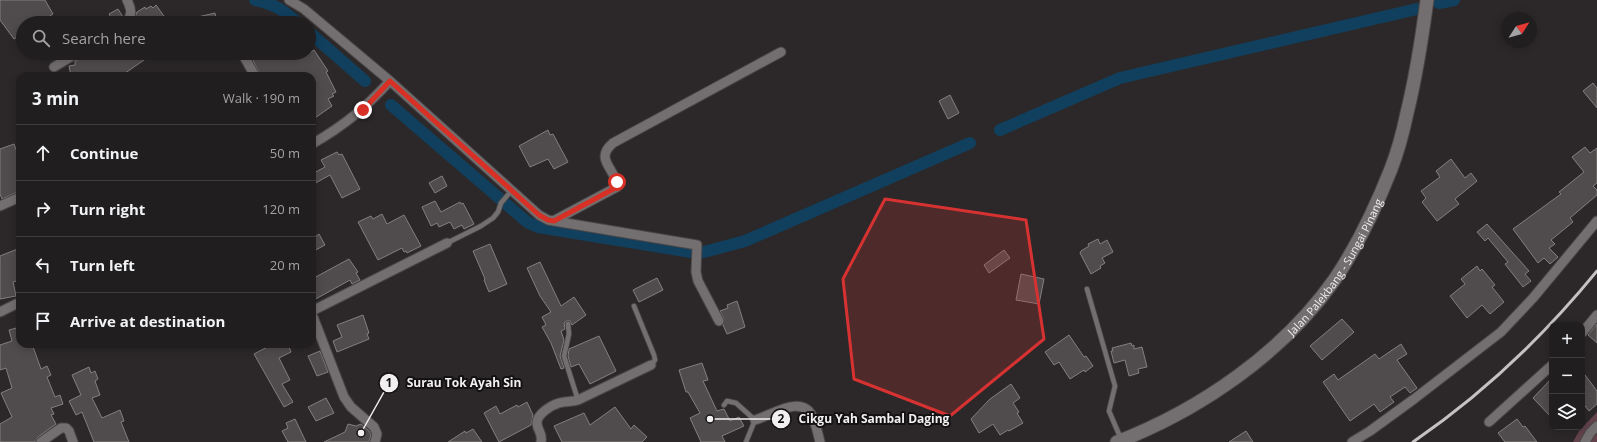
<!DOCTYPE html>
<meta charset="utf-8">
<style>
body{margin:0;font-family:"Open Sans",sans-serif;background:#292728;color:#f1f3f6}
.controls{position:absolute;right:12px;bottom:12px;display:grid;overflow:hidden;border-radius:8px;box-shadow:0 2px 10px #0003}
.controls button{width:36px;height:36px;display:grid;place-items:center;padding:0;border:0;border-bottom:1px solid #3e3c3d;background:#211e1f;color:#f1f3f6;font:20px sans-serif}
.compass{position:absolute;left:1501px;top:12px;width:36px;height:36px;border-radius:50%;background:#211e1f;box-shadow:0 2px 10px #0003;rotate:54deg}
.stop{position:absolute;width:12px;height:12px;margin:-9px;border:3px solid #d93025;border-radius:50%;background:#fff}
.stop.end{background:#d93025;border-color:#fff;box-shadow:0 1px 4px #0008}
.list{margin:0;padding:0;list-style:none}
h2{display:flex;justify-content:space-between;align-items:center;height:52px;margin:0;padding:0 16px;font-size:17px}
h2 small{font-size:13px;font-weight:400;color:#a2a2a4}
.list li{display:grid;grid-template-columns:26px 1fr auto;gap:12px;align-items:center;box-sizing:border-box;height:56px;padding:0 16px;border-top:1px solid #3e3c3d}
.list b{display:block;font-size:15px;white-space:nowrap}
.list em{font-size:13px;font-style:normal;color:#a2a2a4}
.icon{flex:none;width:22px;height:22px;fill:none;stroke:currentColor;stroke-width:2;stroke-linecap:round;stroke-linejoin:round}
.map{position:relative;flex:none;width:1597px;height:442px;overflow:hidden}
.search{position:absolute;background:#211e1f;box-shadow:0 2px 10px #0003;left:16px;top:16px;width:300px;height:44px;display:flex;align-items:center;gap:10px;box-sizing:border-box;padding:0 14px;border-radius:22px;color:#a2a2a4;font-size:15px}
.panel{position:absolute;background:#211e1f;box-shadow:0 2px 10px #0003;left:16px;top:72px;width:300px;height:276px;border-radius:12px}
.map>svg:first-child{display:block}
.green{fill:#63424b}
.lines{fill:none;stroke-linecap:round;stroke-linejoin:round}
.canal{stroke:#10405e;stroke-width:12}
.building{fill:#504c4d;stroke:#837e7f}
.lane-casing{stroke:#494647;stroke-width:6}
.street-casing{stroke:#494647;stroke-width:11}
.secondary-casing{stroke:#494647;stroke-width:15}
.lane{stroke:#736e6f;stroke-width:4.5}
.street{stroke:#736e6f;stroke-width:9}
.secondary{stroke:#736e6f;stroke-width:13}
.rail{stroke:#c5c2c3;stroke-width:3}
.route{stroke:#d93025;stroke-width:5}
.marked{fill:#d73232;fill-opacity:0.2;stroke:#d73232;stroke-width:3;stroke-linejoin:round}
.labels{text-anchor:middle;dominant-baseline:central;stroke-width:4;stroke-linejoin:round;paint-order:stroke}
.street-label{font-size:11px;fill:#f2eff0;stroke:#131111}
.leader{fill:none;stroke:#f2eff0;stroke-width:1.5}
.callout-dot{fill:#f2eff0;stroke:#131111;stroke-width:1.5}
.mark-label{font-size:12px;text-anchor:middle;font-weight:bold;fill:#111}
.callout-label{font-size:12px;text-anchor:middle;font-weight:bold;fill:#f2eff0;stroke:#131111;stroke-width:4;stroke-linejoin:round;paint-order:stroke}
</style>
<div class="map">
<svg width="1597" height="442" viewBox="0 0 1597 442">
<rect width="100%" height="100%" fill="#2c2829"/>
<path class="green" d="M1597,412V442H1573L1579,431Z"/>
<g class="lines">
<path class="canal" d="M255,0C275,4 283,10 298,23
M1439,3L1454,0
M309,32L365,81
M391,105L527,222L538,227L691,252H704L745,241L970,143
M1000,130L1120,78L1417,9"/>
</g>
<path class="building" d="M0,0H45L53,14L39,23H23V33L14,39L0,20Z
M156,5L169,23H133L137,12L145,7L146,9L151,6L153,8Z
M118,9L123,17L120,23H114L109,14Z
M215,13L217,23H190L189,19Z
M314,50L328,71L326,72L336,92L332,94L334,96L328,99L332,106L312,120V76H261L249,53H309Z
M99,53H154L121,76H71L69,66L75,65V61L81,58Z
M1593,83L1597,88V108L1583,91Z
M950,95L959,113L948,119L939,101Z
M548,130L550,135L553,134L568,162L554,169L548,159L530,167L519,146Z
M14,144L17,152L20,151V191L2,199L0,194V149Z
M1585,147L1590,153L1597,148V183L1593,186L1597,190V195L1570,218L1573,222L1551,240L1555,244L1549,248L1558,257L1550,264L1544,258L1538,263L1513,229L1561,194L1559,192L1584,172L1572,157Z
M337,152L339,155L342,154L360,189L342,198L330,175L312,185V174L325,167L321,160Z
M1451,159L1465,178L1471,173L1477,181L1455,199L1459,204L1437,221L1422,202L1426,198L1421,191L1440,177L1436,171Z
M442,176L447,186L435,193L429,183Z
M435,201L441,212L460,202L461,204L463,203L474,224L464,229L462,225L454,229L450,222L439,227L437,223L431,226L422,207Z
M382,214L387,224L404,215L421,246L407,253L406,251L404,252L402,248L378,260L358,222L371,216L373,219Z
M1487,224L1529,271L1525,274L1531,281L1523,287L1505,264L1508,262L1488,238L1485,241L1477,232Z
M319,234L325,245L312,252V239Z
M1098,239L1100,244L1107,240L1113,252L1102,258L1105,263L1100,266L1101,268L1091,274L1080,253L1081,251L1089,246L1088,244Z
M490,244L507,284L489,292L484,280L485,279L473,251Z
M20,248V280L13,282L16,296L0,299V256Z
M1004,250L1010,258L989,273L984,265Z
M349,259L358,272L356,273L360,280L352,284L350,280L312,301V279Z
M540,262L561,306L574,297L586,315L572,325L570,321H566L564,323L565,329L561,331L564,340L560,356L564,368L561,369L551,343L542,327L546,325L542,317L551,312L540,296L527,268Z
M1477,266L1480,271L1482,269L1495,285L1492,287L1504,302L1490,314L1482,305L1467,318L1450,296L1465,284L1461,279Z
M1021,274L1044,279L1039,304L1016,300Z
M657,278L663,290L639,302L633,290Z
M737,301L745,327L727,334L723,325L724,319L720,311L728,308L727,305Z
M363,315L369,333L367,334L369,339L337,352L333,341L342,337L337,325Z
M1342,319L1354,332L1322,360L1310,346Z
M1597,324V343L1588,335Z
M20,327V344H32L41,369L47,366L51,375L47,377L55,397L60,395L63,404L51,408L54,414L51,415L56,424L38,437L35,442H0V424L12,417L1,393L12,388L6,368L0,370V345L12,341L9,330Z
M1069,335L1084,357L1086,356L1093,366L1085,372L1084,370L1070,379L1059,362L1054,365L1045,352Z
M599,336L616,371L590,384L579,364L571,367L568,356L569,349Z
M1131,343L1132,346L1134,345V349L1142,347L1147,367L1138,369L1139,373L1129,376L1125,360L1114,363L1111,351H1113L1112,348Z
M273,344H288L291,352L279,358L290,380L282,384L293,402L284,407L254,354Z
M1401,344L1407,354L1397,360L1417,388L1410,393L1405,387L1390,397L1394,402L1380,412L1374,404L1350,421L1323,382L1334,374L1338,380L1375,354L1379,359Z
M320,351L328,372L317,376L308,356Z
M702,363L708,380L703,381L717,411L724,409L730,421L739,417L744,426L722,436L725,442H701L690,418L700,413L688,392H686L679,370Z
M89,367L91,373L95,371L98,379L95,381L100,395L92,398L102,418L120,410L124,421L121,422L129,442H94L82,412L76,415L69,401L81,395L72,375Z
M1582,371L1597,391V404L1589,411L1582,402Z
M1552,378V418L1533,398Z
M1011,384L1020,398L1013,403L1019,412L1017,413L1023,423L1009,431L1008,430L1000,435L993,424L979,433L971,419L990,399Z
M326,398L334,413L316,421L308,407Z
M527,402L533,415L531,425L499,442L484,413L496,406L500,414L517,405L518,407Z
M615,407L631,429L634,425L647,437L642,442H562L554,426L584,413L590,425Z
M295,419L306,442H288L282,431L288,428L286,423Z
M1517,419L1523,427L1525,426L1537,442H1505L1498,433Z
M348,424L356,426L361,424L369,431L371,435L369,442H324L345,432Z
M473,429L482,442H448L465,431L466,433Z
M1246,431L1253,442H1229Z"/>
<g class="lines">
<g class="lane-casing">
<path id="lane" d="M447,243L481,226L493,218L498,212L501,203L512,190
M1087,289L1115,386L1109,411L1121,439
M634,306L654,355L655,360L651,365
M568,324L569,334L564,356L578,400
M724,405L727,401L736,403L755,420L746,442"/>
</g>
<g class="street-casing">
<path id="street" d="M289,0L304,9L390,81L539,215L548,220L697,245L696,272L698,281L719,321
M126,23C133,15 131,8 127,0
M242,53L255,76
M54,67L77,53
M312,144C345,125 364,109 390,81
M0,206L20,197
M553,221L617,187C617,169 593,160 613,143L781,52
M312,311L447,243
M0,312L20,302
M312,314L344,397L351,407L374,427L377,434L375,442
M1582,333L1597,315
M755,420C772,415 803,393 813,418C816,425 818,434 820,442
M1489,422L1552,365
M41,442L61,428H66L69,431L73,442
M541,442C543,434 538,431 537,424C536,414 552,405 559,403C566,401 572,402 578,400L651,365
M1352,442L1370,431L1414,399L1501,332L1533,298L1597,221
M1585,442L1590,433L1597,426"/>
</g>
<g class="secondary-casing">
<g id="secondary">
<path id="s1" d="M1117,442C1200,410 1283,353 1335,279C1358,245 1376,207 1391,169C1398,151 1403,132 1407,113C1416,76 1422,38 1427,0"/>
</g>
</g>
<use href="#lane" class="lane"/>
<use href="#street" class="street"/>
<use href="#secondary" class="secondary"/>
<path class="rail" d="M1413,442C1483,394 1544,336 1597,271"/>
</g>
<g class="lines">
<path class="route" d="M363,110L390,81L539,215L548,220L554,221L617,187V182"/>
</g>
<path class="marked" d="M885,199L1026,220L1044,339L950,416L854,379L843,279Z"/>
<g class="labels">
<g class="street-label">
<text stroke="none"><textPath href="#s1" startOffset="286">Jalan Palekbang - Sungai Pinang</textPath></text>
</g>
</g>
<path class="leader" d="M361 433L389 383M710 419L781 419"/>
<g class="callout-dot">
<circle cx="361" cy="433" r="4"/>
<circle cx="710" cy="419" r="4"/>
<circle cx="389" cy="383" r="10"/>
<circle cx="781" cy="419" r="10"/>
</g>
<g class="mark-label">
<text x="389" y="387">1</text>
<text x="781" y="423">2</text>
</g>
<g class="callout-label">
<text x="464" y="387">Surau Tok Ayah Sin</text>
<text x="874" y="423">Cikgu Yah Sambal Daging</text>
</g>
</svg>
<div class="controls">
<button>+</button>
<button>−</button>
<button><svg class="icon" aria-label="layers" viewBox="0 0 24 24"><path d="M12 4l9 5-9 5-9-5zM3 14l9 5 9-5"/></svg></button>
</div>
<svg class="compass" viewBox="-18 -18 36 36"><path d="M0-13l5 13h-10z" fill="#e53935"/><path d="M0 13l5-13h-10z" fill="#a2a2a4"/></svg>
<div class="stop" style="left:617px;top:182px"></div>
<div class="stop end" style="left:363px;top:110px"></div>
<div class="search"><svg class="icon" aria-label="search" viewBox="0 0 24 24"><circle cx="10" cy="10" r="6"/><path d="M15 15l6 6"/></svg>Search here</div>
<section class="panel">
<h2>3 min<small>Walk · 190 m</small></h2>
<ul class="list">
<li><svg class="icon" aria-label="ahead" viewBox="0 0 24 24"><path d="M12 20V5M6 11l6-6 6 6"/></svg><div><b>Continue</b></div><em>50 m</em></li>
<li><svg class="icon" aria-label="right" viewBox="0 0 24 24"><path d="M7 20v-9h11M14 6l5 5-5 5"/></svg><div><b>Turn right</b></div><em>120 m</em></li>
<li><svg class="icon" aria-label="left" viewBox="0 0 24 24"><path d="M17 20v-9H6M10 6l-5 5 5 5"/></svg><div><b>Turn left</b></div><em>20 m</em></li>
<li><svg class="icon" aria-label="arrive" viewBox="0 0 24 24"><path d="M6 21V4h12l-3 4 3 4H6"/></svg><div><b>Arrive at destination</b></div></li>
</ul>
</section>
</div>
